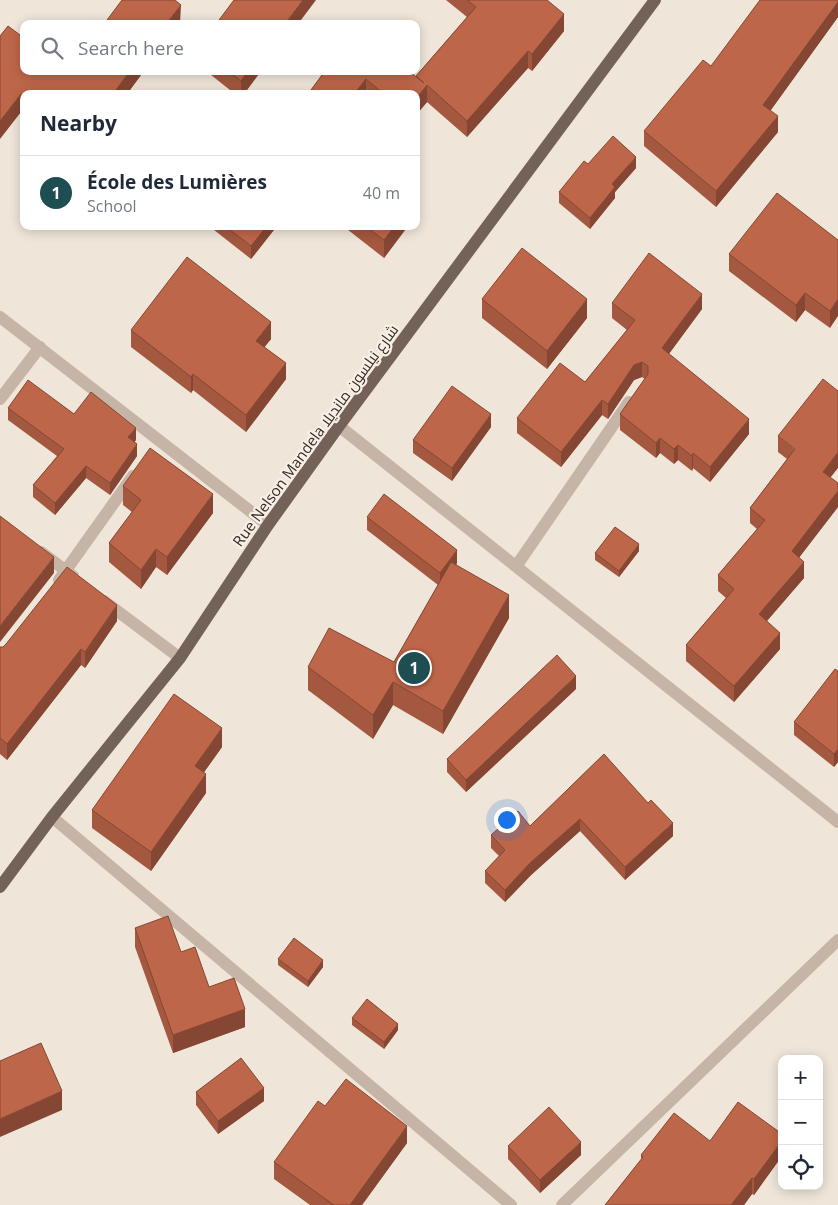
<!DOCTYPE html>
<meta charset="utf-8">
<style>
body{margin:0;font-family:"Open Sans",Cairo,sans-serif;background:#f2f2f3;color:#1f2937}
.controls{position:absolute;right:15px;bottom:15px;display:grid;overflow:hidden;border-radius:10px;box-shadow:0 2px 12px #0003}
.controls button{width:45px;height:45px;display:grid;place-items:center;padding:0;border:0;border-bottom:1px solid #e0e1e3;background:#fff;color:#1f2937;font:25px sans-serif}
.you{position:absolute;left:506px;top:819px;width:18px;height:18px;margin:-12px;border:4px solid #fff;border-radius:50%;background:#1a73e8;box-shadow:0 0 0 8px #1a73e833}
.badge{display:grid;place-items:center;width:32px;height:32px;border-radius:50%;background:#1f4e52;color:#fff;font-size:16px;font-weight:700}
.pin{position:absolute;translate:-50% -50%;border:2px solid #fff;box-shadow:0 1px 5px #0006}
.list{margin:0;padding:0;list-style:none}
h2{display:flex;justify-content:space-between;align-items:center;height:65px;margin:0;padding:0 20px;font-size:21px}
h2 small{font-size:16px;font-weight:400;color:#747a83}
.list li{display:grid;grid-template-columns:32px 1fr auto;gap:15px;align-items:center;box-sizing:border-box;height:75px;padding:0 20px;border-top:1px solid #e0e1e3}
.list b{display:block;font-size:19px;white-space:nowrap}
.list p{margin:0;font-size:16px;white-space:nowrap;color:#747a83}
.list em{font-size:16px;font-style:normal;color:#747a83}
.icon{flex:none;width:28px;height:28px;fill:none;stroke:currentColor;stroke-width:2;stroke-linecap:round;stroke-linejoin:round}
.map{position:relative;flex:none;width:838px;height:1205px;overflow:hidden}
.search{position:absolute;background:#fff;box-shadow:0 2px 12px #0003;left:20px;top:20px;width:400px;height:55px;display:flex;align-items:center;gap:12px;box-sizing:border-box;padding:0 18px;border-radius:10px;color:#747a83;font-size:19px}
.panel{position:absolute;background:#fff;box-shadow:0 2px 12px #0003;left:20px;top:90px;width:400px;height:140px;border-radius:10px}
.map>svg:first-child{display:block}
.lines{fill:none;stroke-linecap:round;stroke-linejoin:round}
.minor{stroke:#c6b5a6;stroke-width:12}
.primary{stroke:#746259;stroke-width:12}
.wall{fill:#a3583f}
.shaded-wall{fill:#854733}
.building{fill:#be6649;stroke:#854733}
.labels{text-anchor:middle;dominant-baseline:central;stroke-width:4.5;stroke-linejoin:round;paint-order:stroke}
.street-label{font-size:15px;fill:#332b27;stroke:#f8efe5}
</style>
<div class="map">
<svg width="838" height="1205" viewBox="0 0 838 1205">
<rect width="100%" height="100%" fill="#efe5d9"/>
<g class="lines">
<path class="minor" d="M0,317L268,525
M0,399L40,347
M339,426L838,822
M41,552L73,576
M517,565L629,402
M59,580L133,476
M104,601L180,658
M52,817L511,1205
M562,1205L838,940"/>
<path class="primary" d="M0,887L52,817L180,658L268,525L339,426L655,0"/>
</g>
<path class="wall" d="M446,0H547L564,31L532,71L528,68L467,137L427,102L416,115V94H308L325,71L416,76L467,17Z
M838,0V17L770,111L778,132L716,207L644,146V131L711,66Z
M0,36L67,72L68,71H144L127,94H24V114L21,112Z
M206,71H261L244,94H235Z
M588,164L636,168L615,192V198L590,229L559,203V192Z
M209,226H277L251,259Z
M343,226H408L384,258Z
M838,240L830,328L805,310L796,322L729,271V254Z
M482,299L587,318L547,369L482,318Z
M612,303L702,309L669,354L749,434L710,482L693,468L692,471L678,460L674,464L660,453L656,458L620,430V414L645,379L642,377L634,380L608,419L602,415L561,467L517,433V418L585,382L627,330L612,318Z
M131,330L271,339L264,347L286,379L246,432L193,390L191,393L131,347Z
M8,408L74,414L136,440L134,442L137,456L110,495L86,478L55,515L33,497V485L57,456L8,420Z
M491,427L452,481L413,453V440Z
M778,436L831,478L838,507L799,557L804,578L767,621L780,649L734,702L686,661V645L726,598L718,591V575L757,529L750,523V508L787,459L778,452Z
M123,486L213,513L167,575L156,567L141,589L109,562V543L132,512L123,505Z
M367,517L457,563L456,564L509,618L443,734L393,705L373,739L308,690V667L394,662L438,585L367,530Z
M639,551L619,577L595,560V553Z
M117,621L85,668L81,665L7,760L0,754V647H3Z
M838,671V762L834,767L794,735V722Z
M576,689L466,792L447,772V759Z
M222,747L204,772L206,793L151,871L92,828V810Z
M604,754L673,836L625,880L580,831L530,876L505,902L485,883V871L499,856L491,848V835L530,826Z
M135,928L181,952L209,987L245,1027L173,1053L135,947Z
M278,959L323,967L308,987L278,965Z
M352,1018L398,1030L384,1049L352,1025Z
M196,1092L264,1101L218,1134L196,1105Z
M782,1134V1156L754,1195L752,1194L744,1205H605L641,1160V1155L710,1141Z
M407,1143L362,1205H310L274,1179V1162Z
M508,1146L581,1155L540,1193L508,1159Z"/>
<path class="shaded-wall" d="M303,0H316L298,24H285Z
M838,2V17L763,121V105Z
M181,5L180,24H166Z
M564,14V31L532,71V54Z
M528,51V68L467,137V121Z
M130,71H144L127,94H113Z
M248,71H261L244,94H241V81Z
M366,79V94H354Z
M427,85V102L416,115V99Z
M21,94V112L0,139V121Z
M778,116V132L716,207V191Z
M636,157V168L615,192V198L590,229V218L612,184Z
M419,194V212L416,215V198Z
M267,226H277L251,259V246Z
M395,226H408L384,258V240Z
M805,293V310L796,322V305Z
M702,294V309L662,363V348Z
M587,299V318L547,369V351Z
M838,299V316L830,328V311Z
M271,322V339L256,358V341Z
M642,362V377L634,380L608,419V404L634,365Z
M286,363V379L246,432V415Z
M193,374V390L191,393V377Z
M602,400V415L561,467V452Z
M491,414V427L452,481V468Z
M749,419V434L710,482V467Z
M136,428V440L128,450V437Z
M660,438V453L656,458V443Z
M137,444V456L110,495V483Z
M678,445V460L674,464V449Z
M838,452V468L823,487V472Z
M693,453V468L692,471V456Z
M86,466V478L55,515V503Z
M838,491V507L792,567V551Z
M213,494V513L167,575V557Z
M639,544V551L619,577V571Z
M156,549V567L141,589V570Z
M457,550V563L440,586V573Z
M54,557V573L0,642V626Z
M804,562V578L759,630V614Z
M509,595V618L443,734V711Z
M117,605V621L85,668V652Z
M780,633V649L734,702V686Z
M81,649V665L7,760V744Z
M576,676V689L466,792V780Z
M393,682V705L373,739V715Z
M222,728V747L195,785V766Z
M838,749V762L834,767V754Z
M206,774V793L151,871V852Z
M580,819V831L530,876L505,902V890L530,863Z
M673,823V836L625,880V867Z
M323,960V967L308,987V981Z
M245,1009V1027L173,1053V1035Z
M398,1024V1030L384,1049V1042Z
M264,1088V1101L218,1134V1121Z
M62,1091V1110L0,1137V1119Z
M407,1126V1143L362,1205H350Z
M782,1141V1156L754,1195V1179Z
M581,1142V1155L540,1193V1180Z
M752,1178V1194L744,1205H731Z"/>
<path class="building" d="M122,0H175L181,5L166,24H104Z
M234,0H303L285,24H216Z
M467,0H547L564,14L532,54L528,51L467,121L427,85L416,99V94H384L366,79L354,94H308L325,71H409L424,83L416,76L476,7Z
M760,0H838V2L763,105L778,116L716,191L644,131L703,60L711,66Z
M8,26L24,38V71H66L67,72L68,71H130L113,94H24V96L21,94L0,121V36Z
M228,71H248L241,81Z
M613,136L636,157L612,184L615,187L590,218L559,192L584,161L588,164Z
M416,192L419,194L416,198Z
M777,193L838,240V299L830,311L805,293L796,305L729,254Z
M225,226H267L251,246Z
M365,226H395L384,240Z
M522,248L587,299L547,351L482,299Z
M649,253L702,294L662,348L749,419L710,467L693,453L692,456L678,445L674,449L660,438L656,443L620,414L648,374V366L642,362L634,365L608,404L602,400L561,452L517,418L560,363L585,382L635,320L612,303Z
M187,257L271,322L256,341L286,363L246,415L193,374L191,377L131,330Z
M823,379L838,391V452L823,472L838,483V491L792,551L804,562L759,614L780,633L734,686L686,645L734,589L718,575L765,520L750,508L795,449L778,436Z
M28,380L74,414L91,392L136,428L128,437L137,444L110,483L86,466L55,503L33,485L64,449L8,408Z
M452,386L491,414L452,468L413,440Z
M150,448L213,494L167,557L156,549L141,570L109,543L141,500L123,486Z
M384,494L457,550L440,573L367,517Z
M0,516L54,557L0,626Z
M615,527L639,544L619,571L595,553Z
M451,562L509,595L443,711L393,682L373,715L308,667L329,628L394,662Z
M67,567L117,605L85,652L81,649L7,744L0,738V647H3L6,644Z
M557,655L576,676L466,780L447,759Z
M835,669L838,671V749L834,754L794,722Z
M174,694L222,728L195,766L206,774L151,852L92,810Z
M604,754L648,803L651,800L673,823L625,867L580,819L530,863L505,890L485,871L505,850L491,835L518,811L530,826Z
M168,916L181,952L195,947L209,987L234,978L245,1009L173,1035L135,928Z
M294,938L323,960L308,981L278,959Z
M367,999L398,1024L384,1042L352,1018Z
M41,1043L62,1091L0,1119V1061Z
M241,1058L264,1088L218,1121L196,1092Z
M346,1079L407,1126L350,1205H334L274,1162L318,1101L325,1106Z
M738,1102L782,1134V1141L754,1179L752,1178L731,1205H605L643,1157L641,1155L674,1113L710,1141Z
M549,1107L581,1142L540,1180L508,1146Z"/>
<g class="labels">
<g class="street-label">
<text transform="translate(315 435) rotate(-54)">Rue Nelson Mandela شارع نيلسون مانديلا</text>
</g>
</g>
</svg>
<div class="controls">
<button>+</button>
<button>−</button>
<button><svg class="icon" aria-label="locate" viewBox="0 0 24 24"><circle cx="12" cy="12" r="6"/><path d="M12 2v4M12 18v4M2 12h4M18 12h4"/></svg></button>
</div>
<div class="you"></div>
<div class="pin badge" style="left:414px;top:668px">1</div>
<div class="search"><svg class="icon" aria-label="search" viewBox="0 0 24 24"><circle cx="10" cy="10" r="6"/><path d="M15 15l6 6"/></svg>Search here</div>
<section class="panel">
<h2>Nearby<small></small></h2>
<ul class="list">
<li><span class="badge">1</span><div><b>École des Lumières</b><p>School</p></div><em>40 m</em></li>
</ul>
</section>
</div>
